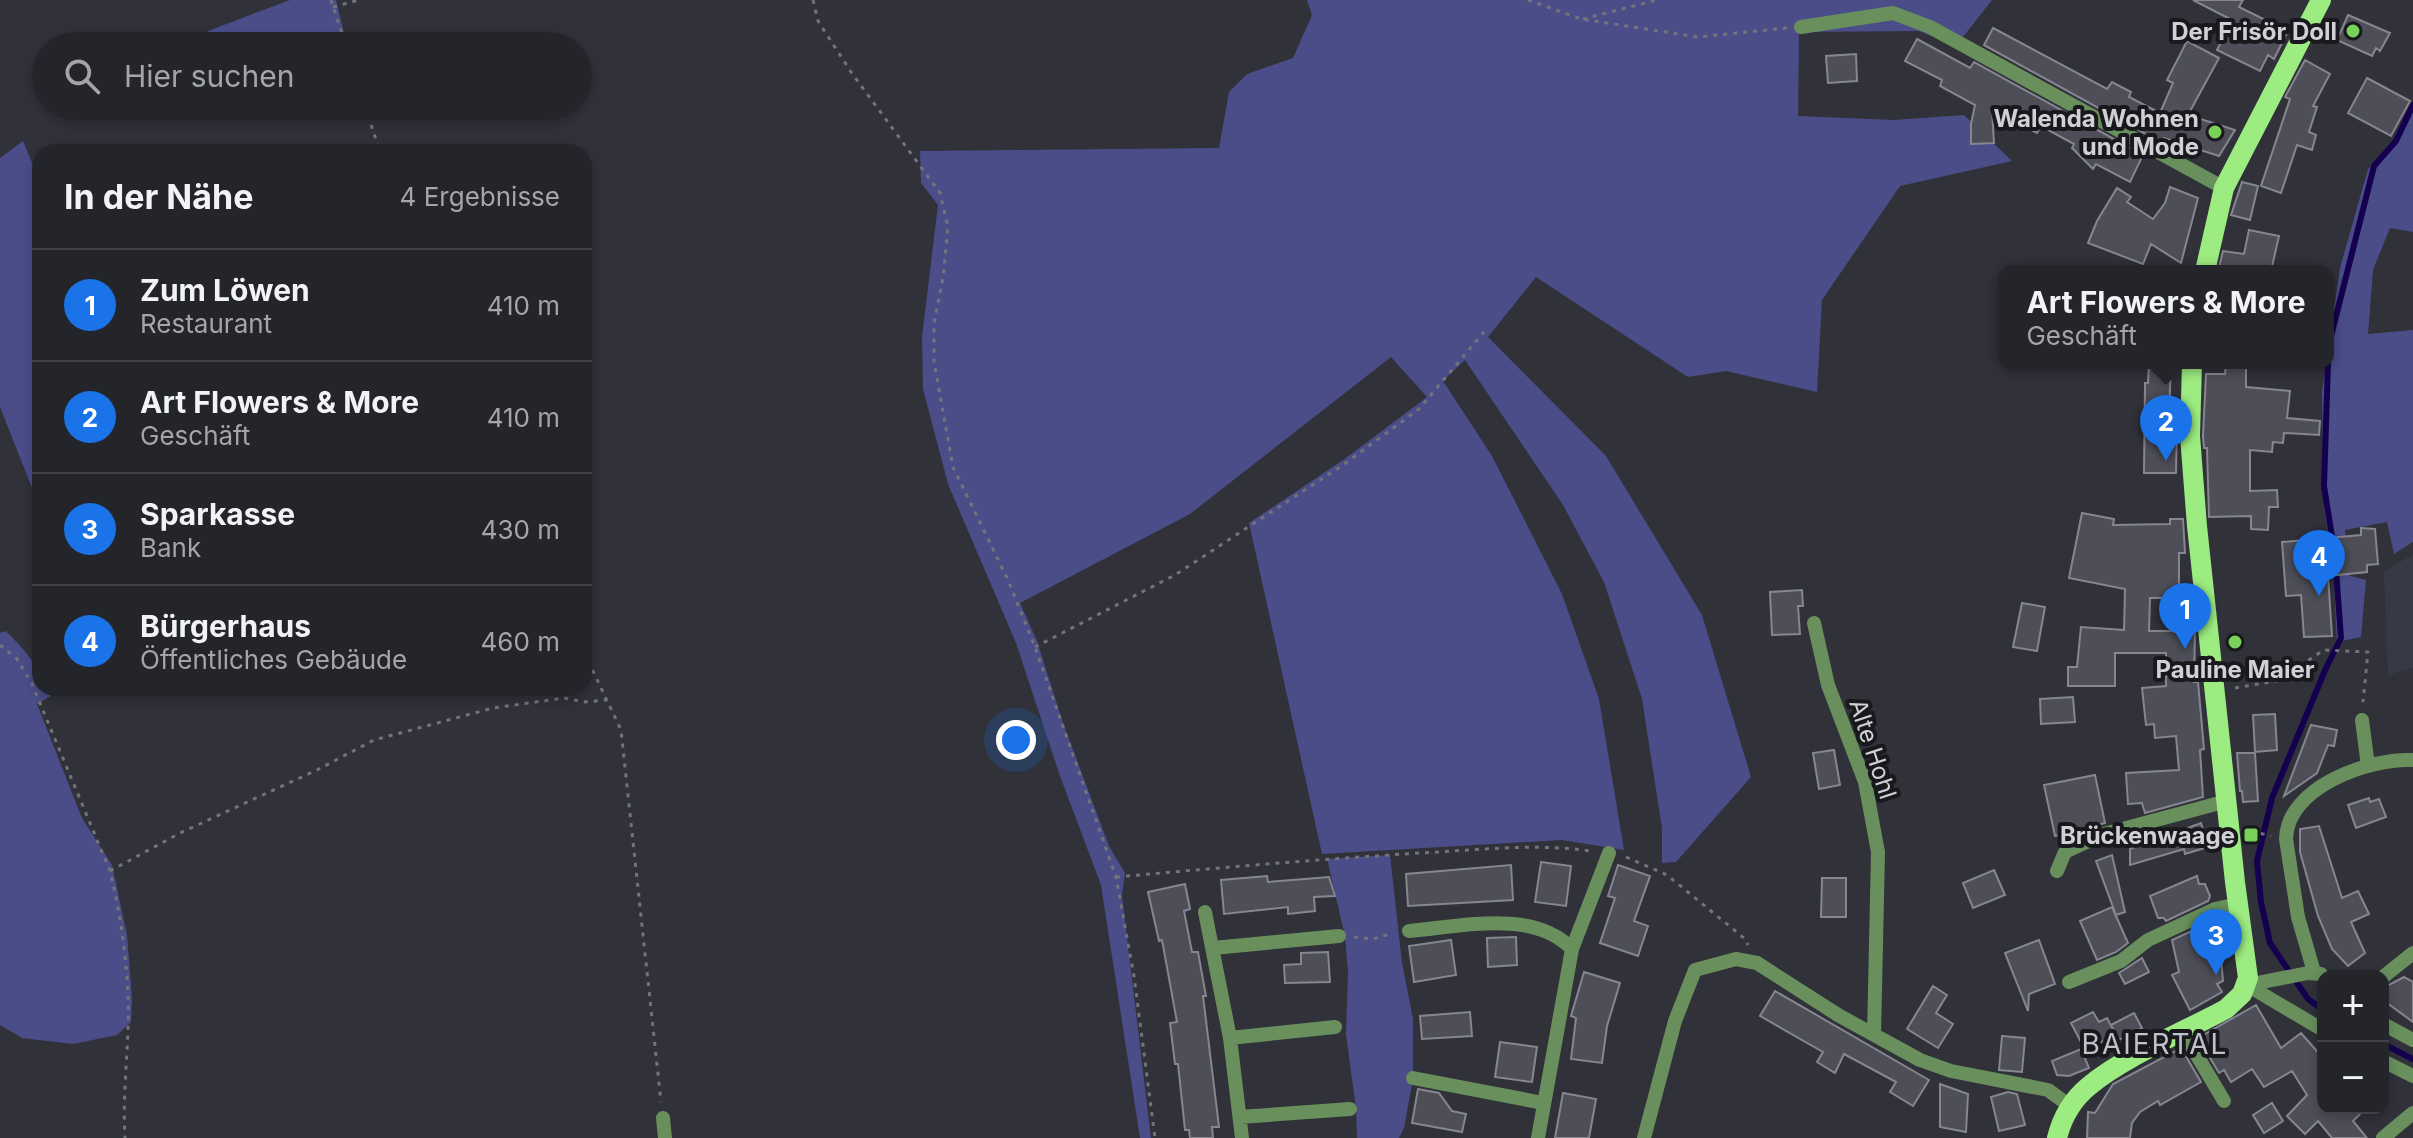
<!DOCTYPE html>
<html lang="de">
<meta charset="utf-8">
<style>
body{margin:0;font-family:Inter,sans-serif;background:#2c2d33;color:#f1f3f6}
.controls{position:absolute;right:24px;bottom:24px;display:grid;overflow:hidden;border-radius:16px;box-shadow:0 4px 12px #0003}
.controls button{width:72px;height:72px;display:grid;place-items:center;padding:0;border:0;border-bottom:2px solid #414247;background:#24252b;color:#f1f3f6;font:40px sans-serif}
.you{position:absolute;left:1016px;top:740px;width:28px;height:28px;margin:-20px;border:6px solid #fff;border-radius:50%;background:#1a73e8;box-shadow:0 0 0 12px #1a73e833}
.badge{display:grid;place-items:center;width:52px;height:52px;border-radius:50%;background:#1a73e8;color:#fff;font-size:26px;font-weight:700}
.pin{position:absolute;translate:-50% -66px;filter:drop-shadow(0 2px 4px #0008)}
.pin::after{content:'';position:absolute;top:42px;width:28px;height:24px;background:inherit;clip-path:polygon(0 0,100% 0,50% 100%)}
.popup{position:absolute;left:1998px;top:265px;width:336px;height:104px;box-sizing:border-box;display:grid;place-content:center;border-radius:16px;background:#24252b;filter:drop-shadow(0 2px 6px #0005);font-size:26px;white-space:nowrap;color:#a3a5a9}
.popup b{font-size:30px;color:#f1f3f6}
.popup::after{content:'';position:absolute;left:50%;top:100%;margin-left:-16px;border:16px solid transparent;border-top-color:#24252b}
.list{margin:0;padding:0;list-style:none}
h2{display:flex;justify-content:space-between;align-items:center;height:104px;margin:0;padding:0 32px;font-size:34px}
h2 small{font-size:26px;font-weight:400;color:#a3a5a9}
.list li{display:grid;grid-template-columns:52px 1fr auto;gap:24px;align-items:center;box-sizing:border-box;height:112px;padding:0 32px;border-top:2px solid #414247}
.list b{display:block;font-size:30px;white-space:nowrap}
.list p{margin:0;font-size:26px;white-space:nowrap;color:#a3a5a9}
.list em{font-size:26px;font-style:normal;color:#a3a5a9}
.icon{flex:none;width:44px;height:44px;fill:none;stroke:currentColor;stroke-width:2;stroke-linecap:round;stroke-linejoin:round}
.map{position:relative;flex:none;width:2413px;height:1138px;overflow:hidden}
.search{position:absolute;background:#24252b;box-shadow:0 4px 12px #0003;left:32px;top:32px;width:560px;height:88px;display:flex;align-items:center;gap:20px;box-sizing:border-box;padding:0 28px;border-radius:44px;color:#a3a5a9;font-size:30px}
.panel{position:absolute;background:#24252b;box-shadow:0 4px 12px #0003;left:32px;top:144px;width:560px;height:552px;border-radius:24px}
.map>svg:first-child{display:block}
.built{fill:#373947}
.green{fill:#4b4d89}
.lines{fill:none;stroke-linecap:round;stroke-linejoin:round}
.stream{stroke:#14004f;stroke-width:6}
.building{fill:#4d4e57;stroke:#858690;stroke-width:2}
.path{stroke:#73747b;stroke-width:3;stroke-dasharray:4 6;stroke-linecap:butt}
.minor{stroke:#688f5c;stroke-width:14}
.major{stroke:#9cec81;stroke-width:20}
.poi-dot{fill:#78d158;stroke:#19191d;stroke-width:3}
.labels{text-anchor:middle;dominant-baseline:central;stroke-width:8;stroke-linejoin:round;paint-order:stroke}
.poi-label{font-size:24px;font-weight:bold;fill:#d0d1d6;stroke:#19191d;text-anchor:end}
.street-label{font-size:24px;fill:#d0d1d6;stroke:#19191d}
.quarter-label{font-size:28px;letter-spacing:2px;fill:#bec0ca;stroke:#19191d}
</style>
<div class="map">
<svg width="2413" height="1138" viewBox="0 0 2413 1138">
<rect width="100%" height="100%" fill="#303139"/>
<path class="built" d="M2413,554V668L2388,675L2384,572Z"/>
<path class="green" d="M290,0H336L347,46H215L208,31Z
M1307,0H1992L1956,46L1919,31L1799,32L1798,116L1894,120L1964,115L2012,161L1900,186L1822,300L1817,392L1726,371L1688,377L1536,277L1488,337L1606,456L1702,615L1751,777L1676,862L1662,863V828L1642,699L1604,582L1563,505L1465,360L1443,381L1492,456L1562,594L1599,699L1624,850L1562,840L1322,854L1249,523L1346,458L1427,397L1391,357L1190,514L1020,603L1037,641L1063,723L1109,846L1125,873L1122,896L1151,1138H1140L1101,885L1060,776L1016,643L948,484L923,389L922,337L938,205L921,183L920,151L1219,148L1229,92L1247,74L1293,58L1312,15Z
M2413,111V232L2390,228L2373,270L2368,334L2413,330V542L2394,554L2387,522L2345,530L2350,576L2366,580L2361,637L2337,642L2333,566L2324,507L2322,392L2340,268L2368,169L2398,142Z
M23,141L40,182V508L0,407V158Z
M6,631C22,648 40,663 40,688H47L51,696L37,704L82,818L112,865L127,935L132,998L131,1022L117,1035L73,1044L22,1038L0,1025V633Z
M1390,855L1402,963L1413,1019V1078L1404,1128L1399,1138H1357L1356,1109L1346,1034L1348,972L1345,936L1327,859Z"/>
<g class="lines">
<path class="stream" d="M2328,348L2374,166L2396,141L2413,105
M2328,363L2324,486L2333,543
M2323,1010L2308,999L2270,943L2261,902L2257,861L2272,798L2326,668L2341,638L2336,570
M2383,1044L2413,1059"/>
</g>
<path class="building" d="M2193,0H2243L2239,7L2288,31L2274,59L2268,55L2260,71L2217,50L2232,20Z
M2348,15L2390,33L2380,51L2376,48L2372,56L2337,40Z
M1993,28L2107,89L2112,82L2131,92L2129,97L2160,113L2173,83L2167,80L2187,41L2219,58L2188,115L2235,130L2219,156L2164,138L2162,143L1984,45Z
M1917,39L1970,68L1974,62L2143,155L2130,182L2096,164L2093,169L2072,148L2074,144L2041,126L2037,133L1992,109L1994,143L1971,144V124L1975,105L1940,86L1942,80L1905,61Z
M1856,54L1857,81L1828,83L1826,56Z
M2305,60L2330,74L2313,106L2317,107L2309,132L2316,135L2312,150L2297,145L2281,193L2261,186L2290,99L2285,97Z
M2367,78L2410,101L2391,136L2348,113Z
M2242,182L2258,186L2250,220L2231,215Z
M2170,187L2198,198L2181,263L2151,244L2143,264L2088,243L2097,221L2117,188L2131,197L2127,202L2153,219L2165,203Z
M2249,230L2279,236L2271,271H2218L2223,251L2244,254Z
M2149,363H2171L2169,418H2175V424H2177L2176,473H2144L2145,383H2148Z
M2226,363H2246V387L2290,391L2287,418L2320,421L2319,435L2284,433L2283,443L2273,442L2272,452L2250,450V491L2277,490L2278,507H2269L2268,530L2251,529V516L2209,517L2207,448H2204L2203,436L2206,374H2225Z
M2082,513L2114,519L2113,525L2170,524V519H2183L2185,553H2179V598H2150L2149,631H2195L2194,682H2198L2204,749L2200,750L2203,797L2145,813L2142,803L2128,804L2126,773L2179,770L2176,736L2155,738L2154,724L2146,725L2142,688L2166,686V653H2115V686H2068V667H2077L2081,627L2124,630L2125,589L2069,578Z
M2361,528L2375,529L2378,564L2367,565V572L2328,576L2332,636L2304,637L2301,595L2286,596L2282,542L2361,535Z
M1802,590L1803,606H1798L1800,634L1772,635L1770,592Z
M2022,603L2045,607L2037,651L2013,647Z
M2073,697L2075,722L2041,724L2040,699Z
M2275,714L2277,750L2255,752L2253,715Z
M2311,725L2337,730L2334,746L2328,745L2317,773L2284,796Z
M1834,750L1840,785L1819,789L1813,753Z
M2237,753H2255L2258,801L2243,802L2242,791H2240Z
M2095,775L2105,823L2055,836L2044,785Z
M2369,798L2370,802L2379,799L2386,817L2356,828L2348,805Z
M2201,823L2208,847L2185,854L2184,849L2130,865V849Z
M2319,826L2342,898L2358,891L2369,914L2351,922L2365,953L2348,966L2332,949L2318,916L2300,852V829Z
M2112,855L2125,912L2116,915L2096,861Z
M1541,862L1571,866L1566,906L1535,902Z
M1511,865L1513,900L1408,906L1406,874Z
M1618,865L1650,876L1634,921L1648,926L1638,956L1600,943L1615,898L1608,896Z
M1994,870L2005,895L1973,908L1963,883Z
M1267,876L1268,882L1329,877L1335,896L1314,897L1315,911L1288,914V907L1224,914L1221,880Z
M2197,876L2199,884H2205L2210,896L2208,901L2166,921L2164,918H2158L2150,896Z
M1822,878H1846V917H1821Z
M1185,884L1190,909L1184,911L1192,952H1198L1206,996H1203L1219,1127H1212L1213,1138H1190L1189,1130H1185L1178,1064H1175L1170,1023L1177,1022L1162,940L1159,941L1148,892Z
M2112,907L2128,943L2116,952L2097,960L2080,921Z
M2211,922L2218,933L2220,945L2223,981L2217,984L2222,992L2190,1010L2172,975L2179,972L2172,940Z
M1516,937L1517,965L1488,967L1487,938Z
M1451,940L1456,975L1414,982L1409,946Z
M2039,940L2055,984L2029,994L2028,1011L2005,953Z
M1328,952L1330,982L1285,983L1284,965L1301,964V953Z
M2142,958L2149,972L2125,984L2119,973Z
M1584,972L1620,983L1607,1026L1602,1063L1571,1059L1576,1018L1571,1016Z
M2404,977L2413,982V1022L2383,1000L2385,987Z
M1933,986L1947,995L1936,1013L1953,1024L1938,1048L1907,1029Z
M1775,991L1929,1080L1913,1106L1890,1092L1896,1082L1844,1054L1835,1073L1817,1062L1823,1052L1760,1016Z
M2256,1005L2281,1048L2301,1033L2323,1058V1108H2366L2353,1121L2367,1138H2332L2318,1121L2305,1134L2287,1116L2307,1095L2292,1071L2264,1087L2252,1069L2231,1082L2224,1070L2219,1073L2198,1038Z
M1470,1012L1472,1036L1422,1039L1420,1016Z
M2093,1012L2099,1022L2107,1018L2116,1035L2085,1050L2071,1023Z
M2134,1013L2142,1028L2119,1040L2111,1025Z
M2002,1036L2025,1038L2022,1072L1999,1070Z
M1500,1042L1537,1047L1532,1082L1495,1077Z
M2181,1048L2201,1082L2160,1105L2158,1101L2140,1112L2132,1123L2130,1138H2087L2088,1112L2095,1113L2113,1084Z
M2081,1049L2089,1068L2069,1076L2057,1075L2052,1061Z
M1940,1084L1968,1094L1966,1132L1940,1127Z
M1418,1089L1439,1093L1452,1111L1466,1114L1462,1132L1412,1123Z
M2008,1092L2017,1094L2025,1125L1999,1131L1991,1097Z
M1563,1093L1596,1099L1589,1138H1555Z
M2272,1103L2283,1121L2264,1133L2253,1115Z"/>
<g class="lines">
<path class="path" d="M331,0L346,46
M813,0L818,21L851,72L940,193L948,227L943,278L934,323V362L953,467L1008,580L1035,647L1116,877L1134,976L1155,1138
M1528,0L1581,19L1698,37L1787,28
M333,7L359,0
M1583,19L1657,0
M365,106L380,152
M0,645L17,659L32,684L110,871C120,911 126,953 128,994C130,1042 122,1090 125,1138
M1035,647L1175,575L1343,465L1419,409L1484,332
M584,652L621,730L661,1102
M2235,688L2276,681L2324,650L2368,652L2363,702
M2251,831L2271,836
M1626,857L1667,875L1744,938L1748,945
M110,871L180,833L317,770L374,740L493,708L564,698L584,702L607,700
M1116,877C1218,868 1319,859 1421,853C1477,850 1535,843 1591,851
M1354,937L1373,939L1393,933"/>
<path class="minor" d="M1801,27L1893,13L1930,27L2224,188
M1814,623L1828,685L1865,782L1878,852L1874,1035
M2362,720L2368,766
M2057,871L2065,852L2104,834L2227,801
M1205,912L1230,1038L1242,1138
M1409,931C1460,927 1533,908 1572,949L1538,1138
M1213,948L1339,936
M1572,949L1609,853
M2314,972L2298,917L2286,839C2287,787 2369,758 2413,760
M2383,977L2413,953
M2069,982L2121,961L2148,940L2215,909L2238,904
M2247,985L2323,1030
M2247,985L2308,973L2321,974
M2383,1024L2413,1040
M2183,1032L2224,1101
M1230,1038L1335,1027
M2383,1061L2413,1076
M1413,1078L1543,1103
M1240,1117L1350,1109
M663,1118L665,1138
M1644,1138L1675,1021L1695,970L1736,959L1757,963L1838,1015L1920,1060L1951,1071L2048,1090L2070,1106
M2383,1138L2413,1113"/>
<path class="major" d="M2205,271L2224,188L2321,0
M2057,1138C2062,1118 2073,1099 2089,1086C2124,1057 2185,1031 2226,1009L2242,994L2248,978L2235,882L2197,526L2190,436L2192,363"/>
</g>
<g class="poi-dot">
<circle cx="2353" cy="31" r="8"/>
<circle cx="2215" cy="132" r="8"/>
<circle cx="2235" cy="642" r="8"/>
<rect x="2243" y="827" width="16" height="16" rx="4"/>
</g>
<g class="labels">
<g class="poi-label">
<text x="2337" y="31">Der Frisör Doll</text>
<text x="2199" y="118">Walenda Wohnen<tspan x="2199" dy="28">und Mode</tspan></text>
<text x="2235" y="669" text-anchor="middle">Pauline Maier</text>
<text x="2235" y="835">Brückenwaage</text>
</g>
<g class="street-label">
<text transform="translate(1873 749) rotate(72)">Alte Hohl</text>
</g>
<g class="quarter-label">
<text x="2155" y="1044">BAIERTAL</text>
</g>
</g>
</svg>
<div class="controls">
<button>+</button>
<button>−</button>
</div>
<div class="you"></div>
<div class="pin badge" style="left:2185px;top:649px">1</div>
<div class="pin badge" style="left:2166px;top:461px">2</div>
<div class="popup"><b>Art Flowers &amp; More</b>Geschäft</div>
<div class="pin badge" style="left:2216px;top:975px">3</div>
<div class="pin badge" style="left:2319px;top:596px">4</div>
<div class="search"><svg class="icon" aria-label="search" viewBox="0 0 24 24"><circle cx="10" cy="10" r="6"/><path d="M15 15l6 6"/></svg>Hier suchen</div>
<section class="panel">
<h2>In der Nähe<small>4 Ergebnisse</small></h2>
<ul class="list">
<li><span class="badge">1</span><div><b>Zum Löwen</b><p>Restaurant</p></div><em>410 m</em></li>
<li><span class="badge">2</span><div><b>Art Flowers &amp; More</b><p>Geschäft</p></div><em>410 m</em></li>
<li><span class="badge">3</span><div><b>Sparkasse</b><p>Bank</p></div><em>430 m</em></li>
<li><span class="badge">4</span><div><b>Bürgerhaus</b><p>Öffentliches Gebäude</p></div><em>460 m</em></li>
</ul>
</section>
</div>
